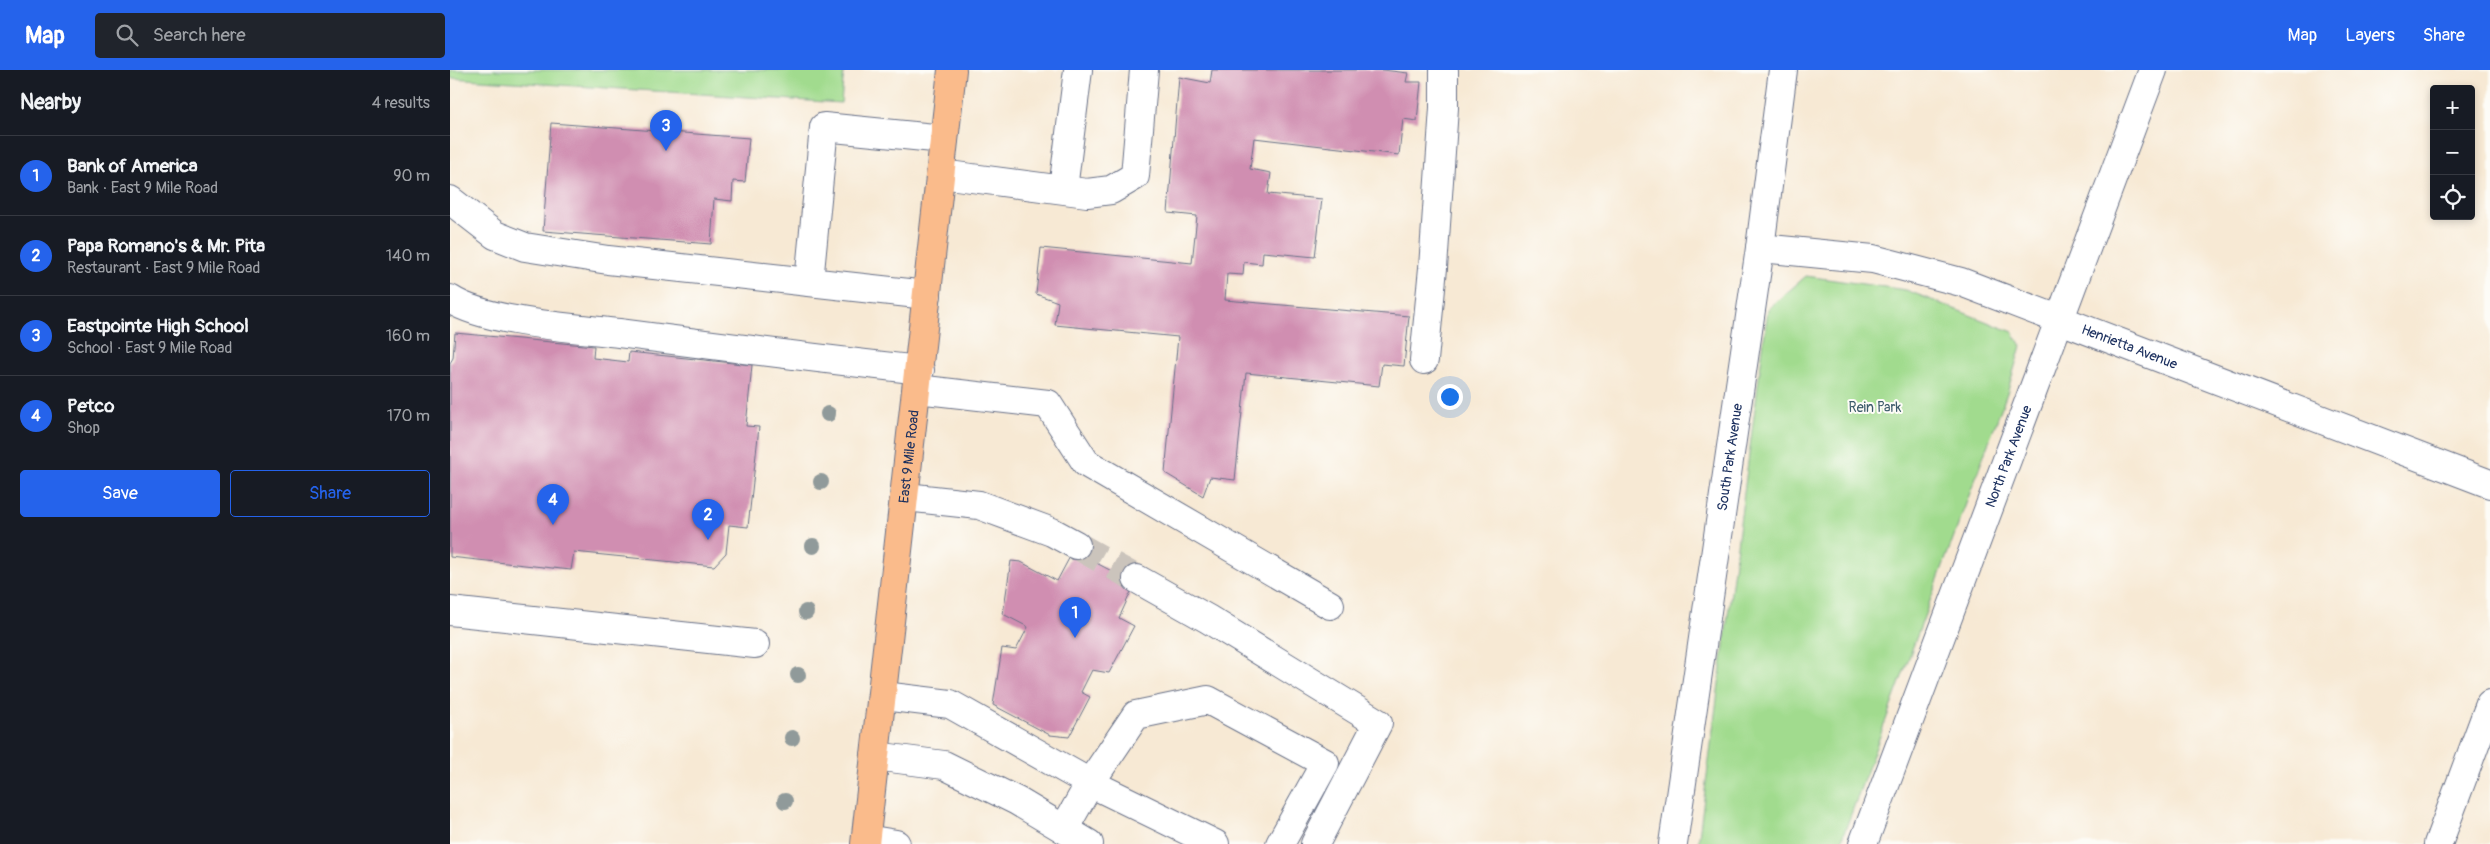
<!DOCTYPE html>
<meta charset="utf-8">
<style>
body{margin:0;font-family:Pangolin,sans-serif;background:#20242c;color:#f1f3f6}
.controls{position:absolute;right:15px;top:15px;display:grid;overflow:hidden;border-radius:5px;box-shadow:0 2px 8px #0003}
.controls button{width:45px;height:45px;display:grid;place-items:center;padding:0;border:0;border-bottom:1px solid #363941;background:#171b24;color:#f1f3f6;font:25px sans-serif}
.you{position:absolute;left:999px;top:326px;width:18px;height:18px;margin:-12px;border:4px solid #fff;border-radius:50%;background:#1a73e8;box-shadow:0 0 0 8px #1a73e833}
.badge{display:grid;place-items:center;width:32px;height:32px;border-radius:50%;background:#2563eb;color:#fff;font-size:16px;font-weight:700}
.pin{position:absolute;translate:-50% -41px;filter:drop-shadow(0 1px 2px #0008)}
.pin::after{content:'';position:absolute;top:26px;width:18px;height:15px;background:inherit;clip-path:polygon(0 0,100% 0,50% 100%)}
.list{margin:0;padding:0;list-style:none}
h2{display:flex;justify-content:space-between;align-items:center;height:65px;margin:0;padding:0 20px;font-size:21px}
h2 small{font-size:16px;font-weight:400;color:#9ea1a6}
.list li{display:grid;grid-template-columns:32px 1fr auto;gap:15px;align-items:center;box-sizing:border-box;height:80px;padding:0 20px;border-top:1px solid #363941}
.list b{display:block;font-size:19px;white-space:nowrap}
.list p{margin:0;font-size:16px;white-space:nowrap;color:#9ea1a6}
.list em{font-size:16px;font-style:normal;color:#9ea1a6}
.actions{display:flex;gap:10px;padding:15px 20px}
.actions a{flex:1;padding:11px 0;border:1px solid #2563eb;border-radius:5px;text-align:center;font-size:18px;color:#2563eb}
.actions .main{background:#2563eb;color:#fff}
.icon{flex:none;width:28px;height:28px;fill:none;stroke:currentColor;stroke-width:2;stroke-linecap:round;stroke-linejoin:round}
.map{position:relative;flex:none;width:2040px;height:774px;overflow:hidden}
header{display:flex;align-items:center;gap:30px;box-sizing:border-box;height:70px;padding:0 25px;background:#2563eb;color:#fff}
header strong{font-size:24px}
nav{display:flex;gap:28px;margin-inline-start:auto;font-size:18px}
.search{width:350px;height:45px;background:#20242c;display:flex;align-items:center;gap:12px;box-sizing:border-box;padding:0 18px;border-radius:5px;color:#9ea1a6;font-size:19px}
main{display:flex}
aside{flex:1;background:#171b24}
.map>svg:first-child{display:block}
.green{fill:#a1db8e;stroke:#5e8576}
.building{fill:#d08eb1}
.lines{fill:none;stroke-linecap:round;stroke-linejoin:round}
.minor-tunnel{stroke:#cbc4bc;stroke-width:28;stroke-dasharray:28 14;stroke-linecap:butt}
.minor-casing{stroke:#687087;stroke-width:30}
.major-casing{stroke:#687087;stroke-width:30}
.minor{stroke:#fff;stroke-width:28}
.major{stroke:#fabb8b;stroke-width:28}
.tree{fill:#909a9a}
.labels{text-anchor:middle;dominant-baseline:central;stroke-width:4;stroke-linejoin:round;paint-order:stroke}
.street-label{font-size:14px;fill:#1b2f5e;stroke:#fdfcf7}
.park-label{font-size:14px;fill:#3c5a6a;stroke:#fdfcf7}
</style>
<header>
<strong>Map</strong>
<div class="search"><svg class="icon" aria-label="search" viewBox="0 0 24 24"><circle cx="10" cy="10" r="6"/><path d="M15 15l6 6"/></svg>Search here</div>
<nav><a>Map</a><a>Layers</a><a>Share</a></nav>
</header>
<main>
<aside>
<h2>Nearby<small>4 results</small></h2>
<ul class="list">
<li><span class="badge">1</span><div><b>Bank of America</b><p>Bank · East 9 Mile Road</p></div><em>90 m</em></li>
<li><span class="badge">2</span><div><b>Papa Romano's &amp; Mr. Pita</b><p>Restaurant · East 9 Mile Road</p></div><em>140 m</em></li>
<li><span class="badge">3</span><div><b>Eastpointe High School</b><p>School · East 9 Mile Road</p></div><em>160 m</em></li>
<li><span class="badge">4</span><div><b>Petco</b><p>Shop</p></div><em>170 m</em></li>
</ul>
<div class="actions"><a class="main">Save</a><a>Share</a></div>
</aside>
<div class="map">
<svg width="2040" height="774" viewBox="0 0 2040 774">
<rect width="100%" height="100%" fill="#fdfcf7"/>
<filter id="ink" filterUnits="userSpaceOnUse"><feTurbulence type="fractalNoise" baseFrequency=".02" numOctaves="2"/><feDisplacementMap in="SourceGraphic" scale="10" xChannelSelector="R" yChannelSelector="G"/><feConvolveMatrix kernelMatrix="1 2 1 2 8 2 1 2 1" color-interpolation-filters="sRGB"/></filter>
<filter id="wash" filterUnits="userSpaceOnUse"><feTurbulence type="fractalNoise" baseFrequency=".0096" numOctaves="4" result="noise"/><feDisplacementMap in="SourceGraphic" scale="20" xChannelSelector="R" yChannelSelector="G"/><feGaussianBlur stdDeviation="1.12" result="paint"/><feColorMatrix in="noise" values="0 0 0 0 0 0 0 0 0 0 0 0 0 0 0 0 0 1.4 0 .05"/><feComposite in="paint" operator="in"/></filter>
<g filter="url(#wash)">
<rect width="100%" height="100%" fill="#f7e9d4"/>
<path class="green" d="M0,0H394L391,33L0,8Z
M1356,206L1456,220L1563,262L1571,276L1557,323L1390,774H1248L1318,239Z"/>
<g id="blocks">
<path class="building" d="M762,0H933L958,3L956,12H971L967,51L953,49L949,85L804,68L800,99L821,103L818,124L872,129L865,187L813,182L812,194L794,192L793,205L777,204L775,230L959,246L954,296L932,294L929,316L796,303L785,410L760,407L753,426L715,403L728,267L605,255L608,232L586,224L591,178L742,193L747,146L718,143L729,7L760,13Z
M101,53L299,68L295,112L283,111L282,131L264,129L261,174L93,161Z
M5,263L144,276L143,288L178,292L179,282L302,295L296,356L309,357L298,457L279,455L276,483L264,496L124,482L121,500L0,487V293L3,288Z
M623,481L685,513L669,548L684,556L659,603L642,600L631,622L640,627L619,667L600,665L543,635L552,578L566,580L578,557L553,544L561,491L571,492L607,511Z"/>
</g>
</g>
<g filter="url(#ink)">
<use href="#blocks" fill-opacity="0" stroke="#687087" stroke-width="1"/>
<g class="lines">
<path class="minor-tunnel" d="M626,475L687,509"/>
<g class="minor-casing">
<g id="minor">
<path d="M491,104L637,123L661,120L685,106L694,0"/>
<path d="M613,119L628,0"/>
<path d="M0,130L45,165L75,177L158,190L359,212"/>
<path id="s1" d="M1310,178L1423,189L1511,212L2040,414"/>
<path d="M477,225L359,212L374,57L494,69"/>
<path d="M0,229C34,252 126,258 169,263C269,276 369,289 470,300"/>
<path d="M974,290L983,198L994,38V0"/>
<path d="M467,319L598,334L636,393L880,535"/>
<path d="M456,427L529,435L602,462L626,475"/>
<path d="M687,509L758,549L928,653L865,774"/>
<path d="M0,541L305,574"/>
<path d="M433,626L500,634L640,713L765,774"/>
<path d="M425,686L494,695L567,731L639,774"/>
<path d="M614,759L640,713L686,645L758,630L875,693L830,774"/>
<path d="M416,769L446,774"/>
<path id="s2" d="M1223,774L1310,178L1333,0"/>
<path id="s3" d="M1413,774L1703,0"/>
<path d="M1988,774L2040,634"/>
</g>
</g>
<g class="major-casing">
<g id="major">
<path id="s4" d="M415,774L502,0"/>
</g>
</g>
<use href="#minor" class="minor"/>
<use href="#major" class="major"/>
</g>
<g class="tree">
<circle cx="378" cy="344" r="8"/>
<circle cx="371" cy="412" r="8"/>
<circle cx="363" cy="476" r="8"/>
<circle cx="356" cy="542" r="8"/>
<circle cx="348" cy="605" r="8"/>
<circle cx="342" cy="668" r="8"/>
<circle cx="335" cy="731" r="8"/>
</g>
</g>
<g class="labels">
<g class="street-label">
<text stroke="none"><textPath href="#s1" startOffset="385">Henrietta Avenue</textPath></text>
<text stroke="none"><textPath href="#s4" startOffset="390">East 9 Mile Road</textPath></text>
<text stroke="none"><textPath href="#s2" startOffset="391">South Park Avenue</textPath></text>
<text stroke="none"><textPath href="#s3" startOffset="414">North Park Avenue</textPath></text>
</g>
<g class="park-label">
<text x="1425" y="337">Rein Park</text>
</g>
</g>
</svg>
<div class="controls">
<button>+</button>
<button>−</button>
<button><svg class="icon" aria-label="locate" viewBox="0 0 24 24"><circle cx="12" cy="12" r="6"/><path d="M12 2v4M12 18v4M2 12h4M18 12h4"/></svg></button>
</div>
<div class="you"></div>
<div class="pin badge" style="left:625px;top:568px">1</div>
<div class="pin badge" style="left:258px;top:470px">2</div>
<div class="pin badge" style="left:216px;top:81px">3</div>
<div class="pin badge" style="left:103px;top:455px">4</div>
</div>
</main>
